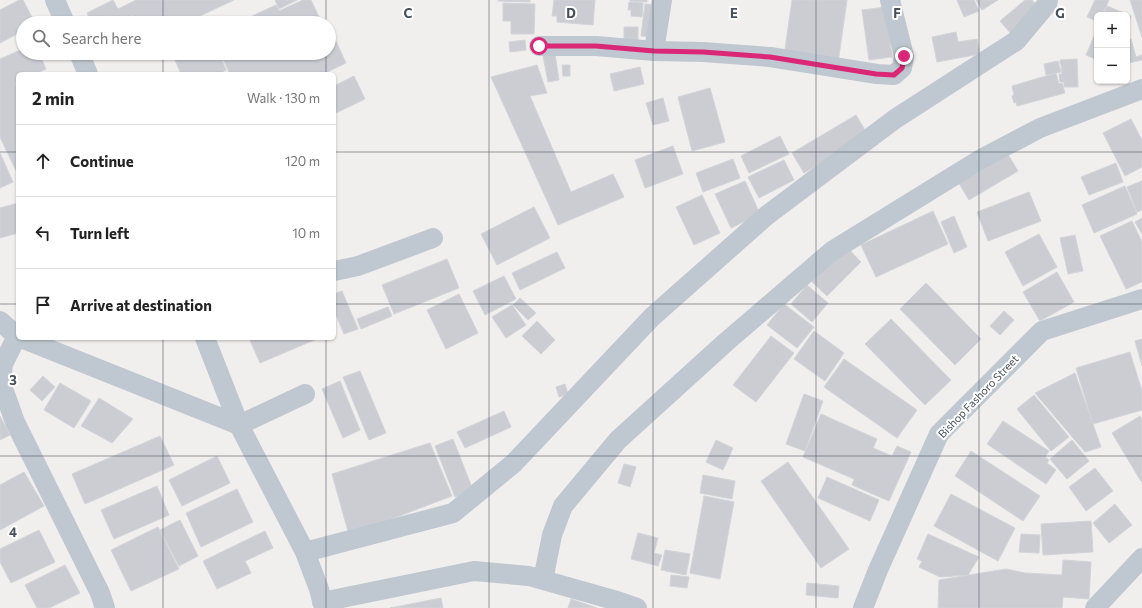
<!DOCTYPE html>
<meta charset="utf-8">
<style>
body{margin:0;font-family:Commissioner,sans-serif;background:#f2f2f2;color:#222}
.controls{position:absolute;right:12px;top:12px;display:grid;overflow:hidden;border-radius:6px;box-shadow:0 1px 3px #0004}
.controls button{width:36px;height:36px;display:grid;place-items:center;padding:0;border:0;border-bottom:1px solid #e0e0e0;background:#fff;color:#222;font:20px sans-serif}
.stop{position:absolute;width:12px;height:12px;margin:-9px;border:3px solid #db2777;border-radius:50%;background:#fff}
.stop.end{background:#db2777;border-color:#fff;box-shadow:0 1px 4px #0008}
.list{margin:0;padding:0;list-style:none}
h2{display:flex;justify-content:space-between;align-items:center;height:52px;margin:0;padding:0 16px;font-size:17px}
h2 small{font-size:13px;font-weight:400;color:#767676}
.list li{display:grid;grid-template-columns:26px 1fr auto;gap:12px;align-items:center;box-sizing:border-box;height:72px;padding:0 16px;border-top:1px solid #e0e0e0}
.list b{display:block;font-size:15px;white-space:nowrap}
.list em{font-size:13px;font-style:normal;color:#767676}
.icon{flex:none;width:22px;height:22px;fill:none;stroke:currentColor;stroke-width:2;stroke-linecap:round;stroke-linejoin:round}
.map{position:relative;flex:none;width:1142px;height:608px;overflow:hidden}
.search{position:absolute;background:#fff;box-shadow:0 1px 3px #0004;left:16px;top:16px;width:320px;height:44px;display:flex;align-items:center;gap:10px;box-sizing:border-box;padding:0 14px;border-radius:22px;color:#767676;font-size:15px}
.panel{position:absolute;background:#fff;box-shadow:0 1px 3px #0004;left:16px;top:72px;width:320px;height:268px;border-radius:6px}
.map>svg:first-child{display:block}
.building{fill:#cbcdd3;stroke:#d2d4d9}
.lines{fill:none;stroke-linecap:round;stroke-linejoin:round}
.minor{stroke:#bfc8d0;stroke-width:20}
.route{stroke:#db2777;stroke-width:5}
.grid{fill:none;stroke:#47515b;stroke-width:1;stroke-opacity:0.55}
.labels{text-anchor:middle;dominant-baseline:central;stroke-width:4;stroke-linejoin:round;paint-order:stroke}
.street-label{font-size:11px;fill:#47515b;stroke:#fff}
.grid-label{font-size:13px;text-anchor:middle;font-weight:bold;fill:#47515b;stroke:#fff;stroke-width:4;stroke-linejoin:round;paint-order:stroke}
</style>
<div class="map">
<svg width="1142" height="608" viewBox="0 0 1142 608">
<rect width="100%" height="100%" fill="#f1eeee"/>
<path class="building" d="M19,0H23L35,23H23V31L0,43V10Z
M113,0L118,9L136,0H234L185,23H136L133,15L121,20L122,23H92L87,13Z
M275,0H297L279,9Z
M303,0H311L322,23H237L276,5L279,11Z
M498,0H530V2L498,1Z
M554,0H595L593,25L557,22V16H552Z
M630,0H647V2L630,1Z
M792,0H847L838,63L784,56Z
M957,0H974L979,11L964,17Z
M976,0H998L982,10Z
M1025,0H1032L1041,10L1012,35L1000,21Z
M1095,0H1109L1102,15H1097V21L1087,17Z
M1130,0H1142V37Z
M629,2L643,3L642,17L631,16V10H628Z
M503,3L535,4L534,34H511V21H503Z
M645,4L656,5L653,37L641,36Z
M1107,6L1131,16L1127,27V15H1103Z
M886,7L892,57L869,60L862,10Z
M624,27H638V43H624Z
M1097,29V60L1086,55Z
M956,32L958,42L977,39L980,54L937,62L932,37Z
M334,37L346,63L323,74H230L220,53H329V39Z
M1131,39L1136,57L1142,55V60L1129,63L1127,56V40Z
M525,40L526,50L510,52L509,42Z
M23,49V53H39L46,69L35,74H18V82L15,83L18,91V175L0,137V59Z
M106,53H121L109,59Z
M172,53H219L226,70L218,74H181Z
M555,54L559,80L548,82L543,56Z
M1077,59L1078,87H1064V82H1060L1059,74H1062L1061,64H1060V60Z
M1058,61L1061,72L1046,75L1044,64Z
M537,65L547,93L530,96L571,192L613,174L624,197L558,225L491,77Z
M562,65H570V76H563Z
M640,67L644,84L614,91L610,74Z
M1056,73L1059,84L1062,83L1065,93L1017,106L1016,102L1014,103L1012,96L1014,95L1012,86Z
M354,76L365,99L334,114V86Z
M710,88L725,142L692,151L678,97Z
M663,98L669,121L653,125L646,103Z
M856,115L868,135L804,173L792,153Z
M1131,119L1142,140V167L1125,176L1103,133Z
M780,136L789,154L749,173L741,156Z
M673,146L683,174L645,188L635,160Z
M1006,151L1018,171L969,200L957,180Z
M0,153L13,182L0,188Z
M733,159L740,178L703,192L696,173Z
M784,160L794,180L759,198L748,177Z
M1116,163L1123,182L1089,195L1081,177Z
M745,181L760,214L731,228L715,194Z
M1142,181V210L1137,212L1127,187Z
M1125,186L1137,214L1094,233L1082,205Z
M1029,192L1041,221L988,241L977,212Z
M702,195L720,233L694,245L676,207Z
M18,203V233L0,238V208Z
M534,207L550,238L497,265L481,234Z
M933,211L948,244L876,277L861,245Z
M954,216L967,247L954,253L941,222Z
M1142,218V234L1135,222Z
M1132,221L1142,242V282L1126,289L1100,236Z
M1039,234L1057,267L1023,286L1005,252Z
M1075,235L1083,271L1068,274L1060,238Z
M845,245L861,262L827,296L810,280Z
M557,252L565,268L520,290L512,273Z
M447,259L459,288L394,314L382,285Z
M1057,272L1074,302L1040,321L1023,292Z
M504,276L516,299L485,315L473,291Z
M926,283L981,339L955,365L900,309Z
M807,285L828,303L812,322L791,304Z
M342,291L358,329L344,334L334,310V294Z
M459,294L478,333L446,349L427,310Z
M520,298L536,313L528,320L513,305Z
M784,304L814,327L797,348L767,325Z
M512,305L526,325L506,338L492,317Z
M388,307L392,316L361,329L357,319Z
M1004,311L1014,320L1000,335L990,326Z
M891,319L951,380L925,405L865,344Z
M537,321L555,340L541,354L522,336Z
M814,331L844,353L825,381L794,359Z
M771,336L794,353L756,402L733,385Z
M249,338H319L260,363Z
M1142,339V366L1135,341Z
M1130,352L1142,391V410L1093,424L1076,368Z
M844,359L917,410L897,438L824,387Z
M360,371L386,433L369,440L343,377Z
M1075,373L1101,447L1085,452L1035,393Z
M43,376L55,387L42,401L30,390Z
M340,381L360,430L343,438L322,389Z
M60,383L91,401L74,428L44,410Z
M565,384L568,394L559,397L556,387Z
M804,394L823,401L805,451L786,444Z
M1034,395L1069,437L1051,451L1017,409Z
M99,398L133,419L112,443L81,426Z
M504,411L511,427L465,448L457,432Z
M821,414L877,439L873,448L892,456L897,446L911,452L889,501L852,485L854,479L803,457Z
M0,416L10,435L0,440Z
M1140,416L1142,419V483L1112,433Z
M1003,421L1049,451L1045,457L1049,460L1047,463L1056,470L1046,484L987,444Z
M160,436L174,465L85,504L72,474Z
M453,439L473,490L455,497L435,446Z
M716,440L733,448L723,470L706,462Z
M1072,440L1089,461L1067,479L1050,459Z
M430,443L452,496L349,535L332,474Z
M971,451L1040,496L1023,521L955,476Z
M217,456L230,483L182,506L169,480Z
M788,462L849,549L821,568L761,481Z
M624,464L636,467L630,487L618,483Z
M1095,468L1113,491L1086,511L1069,487Z
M24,472L44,506L0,530V485Z
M703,475L735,481L732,499L700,493Z
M827,477L879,500L870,521L818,498Z
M157,486L169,515L114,539L101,510Z
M237,489L253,522L201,547L186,513Z
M951,494L1015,528L998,561L934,526Z
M704,496L734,502L720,579L690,573Z
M1115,504L1132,525L1109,543L1093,523Z
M180,520L198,556L179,566L160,530Z
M1091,521L1093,552L1043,555L1041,524Z
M158,527L179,569L131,591L111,550Z
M39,530L55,562L11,583L0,562V549Z
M265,531L273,548L245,561L251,573L217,589L203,561Z
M638,533L658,538L654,553L662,555L658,566L631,559Z
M928,534L979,557L968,575L940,577L919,567L922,561L917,559Z
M1021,534L1040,535L1039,553L1019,552Z
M665,550L690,554L686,575L661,570Z
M1063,560L1091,562L1089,599L1063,597L1062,608H938L939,580L1006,569L1025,573L1062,575Z
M65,565L80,593L49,608H37L25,585Z
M671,575L689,577L687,588L670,586Z
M807,583L839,586L838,598L806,595Z
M441,598L443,608H390Z
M571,599L597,608H568Z"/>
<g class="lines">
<path class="minor" d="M55,0L65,23
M539,46H596L654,51L703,52L770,57L877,74L894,75L902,68L904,56L890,0
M654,51L662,0
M79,53L88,74
M334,271L358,266L433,238
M0,321L18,337
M17,336L3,364L1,383L15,422L100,593L105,608
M21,338L239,425L305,552L319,589L324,608
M205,338L239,425L305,394
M305,552L453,513L514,463L652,317L766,216L895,119L1016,41L1047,4L1048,0
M543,580L552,535L563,506L618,440L726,342L832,251L981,159L1040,128L1142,89
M322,602L474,571L529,576L614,600L637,608
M863,608L878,570L939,434L1042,331L1142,299
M1095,608L1142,558"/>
</g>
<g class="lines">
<path class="route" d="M539,46H596L654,51L703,52L770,57L876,74L894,75L902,68L904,56"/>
</g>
<path class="grid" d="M163,0V23M326,0V23M489,0V608M653,0V608M816,0V608M979,0V608M163,53V74M326,53V74M0,152H18M334,152H1142M0,304H18M334,304H1142M163,338V608M326,338V608M0,456H1142"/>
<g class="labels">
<g class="street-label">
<text transform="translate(978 396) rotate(-46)">Bishop Fashoro Street</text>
</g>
</g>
<g class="grid-label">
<text x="408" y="18">C</text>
<text x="571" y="18">D</text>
<text x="734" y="18">E</text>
<text x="897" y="18">F</text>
<text x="1060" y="18">G</text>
<text x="13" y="385">3</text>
<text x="13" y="537">4</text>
</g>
</svg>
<div class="controls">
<button>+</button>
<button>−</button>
</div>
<div class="stop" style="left:539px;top:46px"></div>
<div class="stop end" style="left:904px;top:56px"></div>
<div class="search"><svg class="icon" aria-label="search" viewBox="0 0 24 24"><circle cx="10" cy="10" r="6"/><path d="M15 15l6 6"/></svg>Search here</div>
<section class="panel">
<h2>2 min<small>Walk · 130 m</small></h2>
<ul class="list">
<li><svg class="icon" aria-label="ahead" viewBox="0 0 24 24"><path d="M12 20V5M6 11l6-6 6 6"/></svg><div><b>Continue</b></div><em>120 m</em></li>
<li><svg class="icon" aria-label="left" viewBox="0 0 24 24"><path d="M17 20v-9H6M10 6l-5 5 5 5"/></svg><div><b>Turn left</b></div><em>10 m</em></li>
<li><svg class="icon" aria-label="arrive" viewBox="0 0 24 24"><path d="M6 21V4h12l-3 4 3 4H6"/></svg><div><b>Arrive at destination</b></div></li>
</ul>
</section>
</div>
